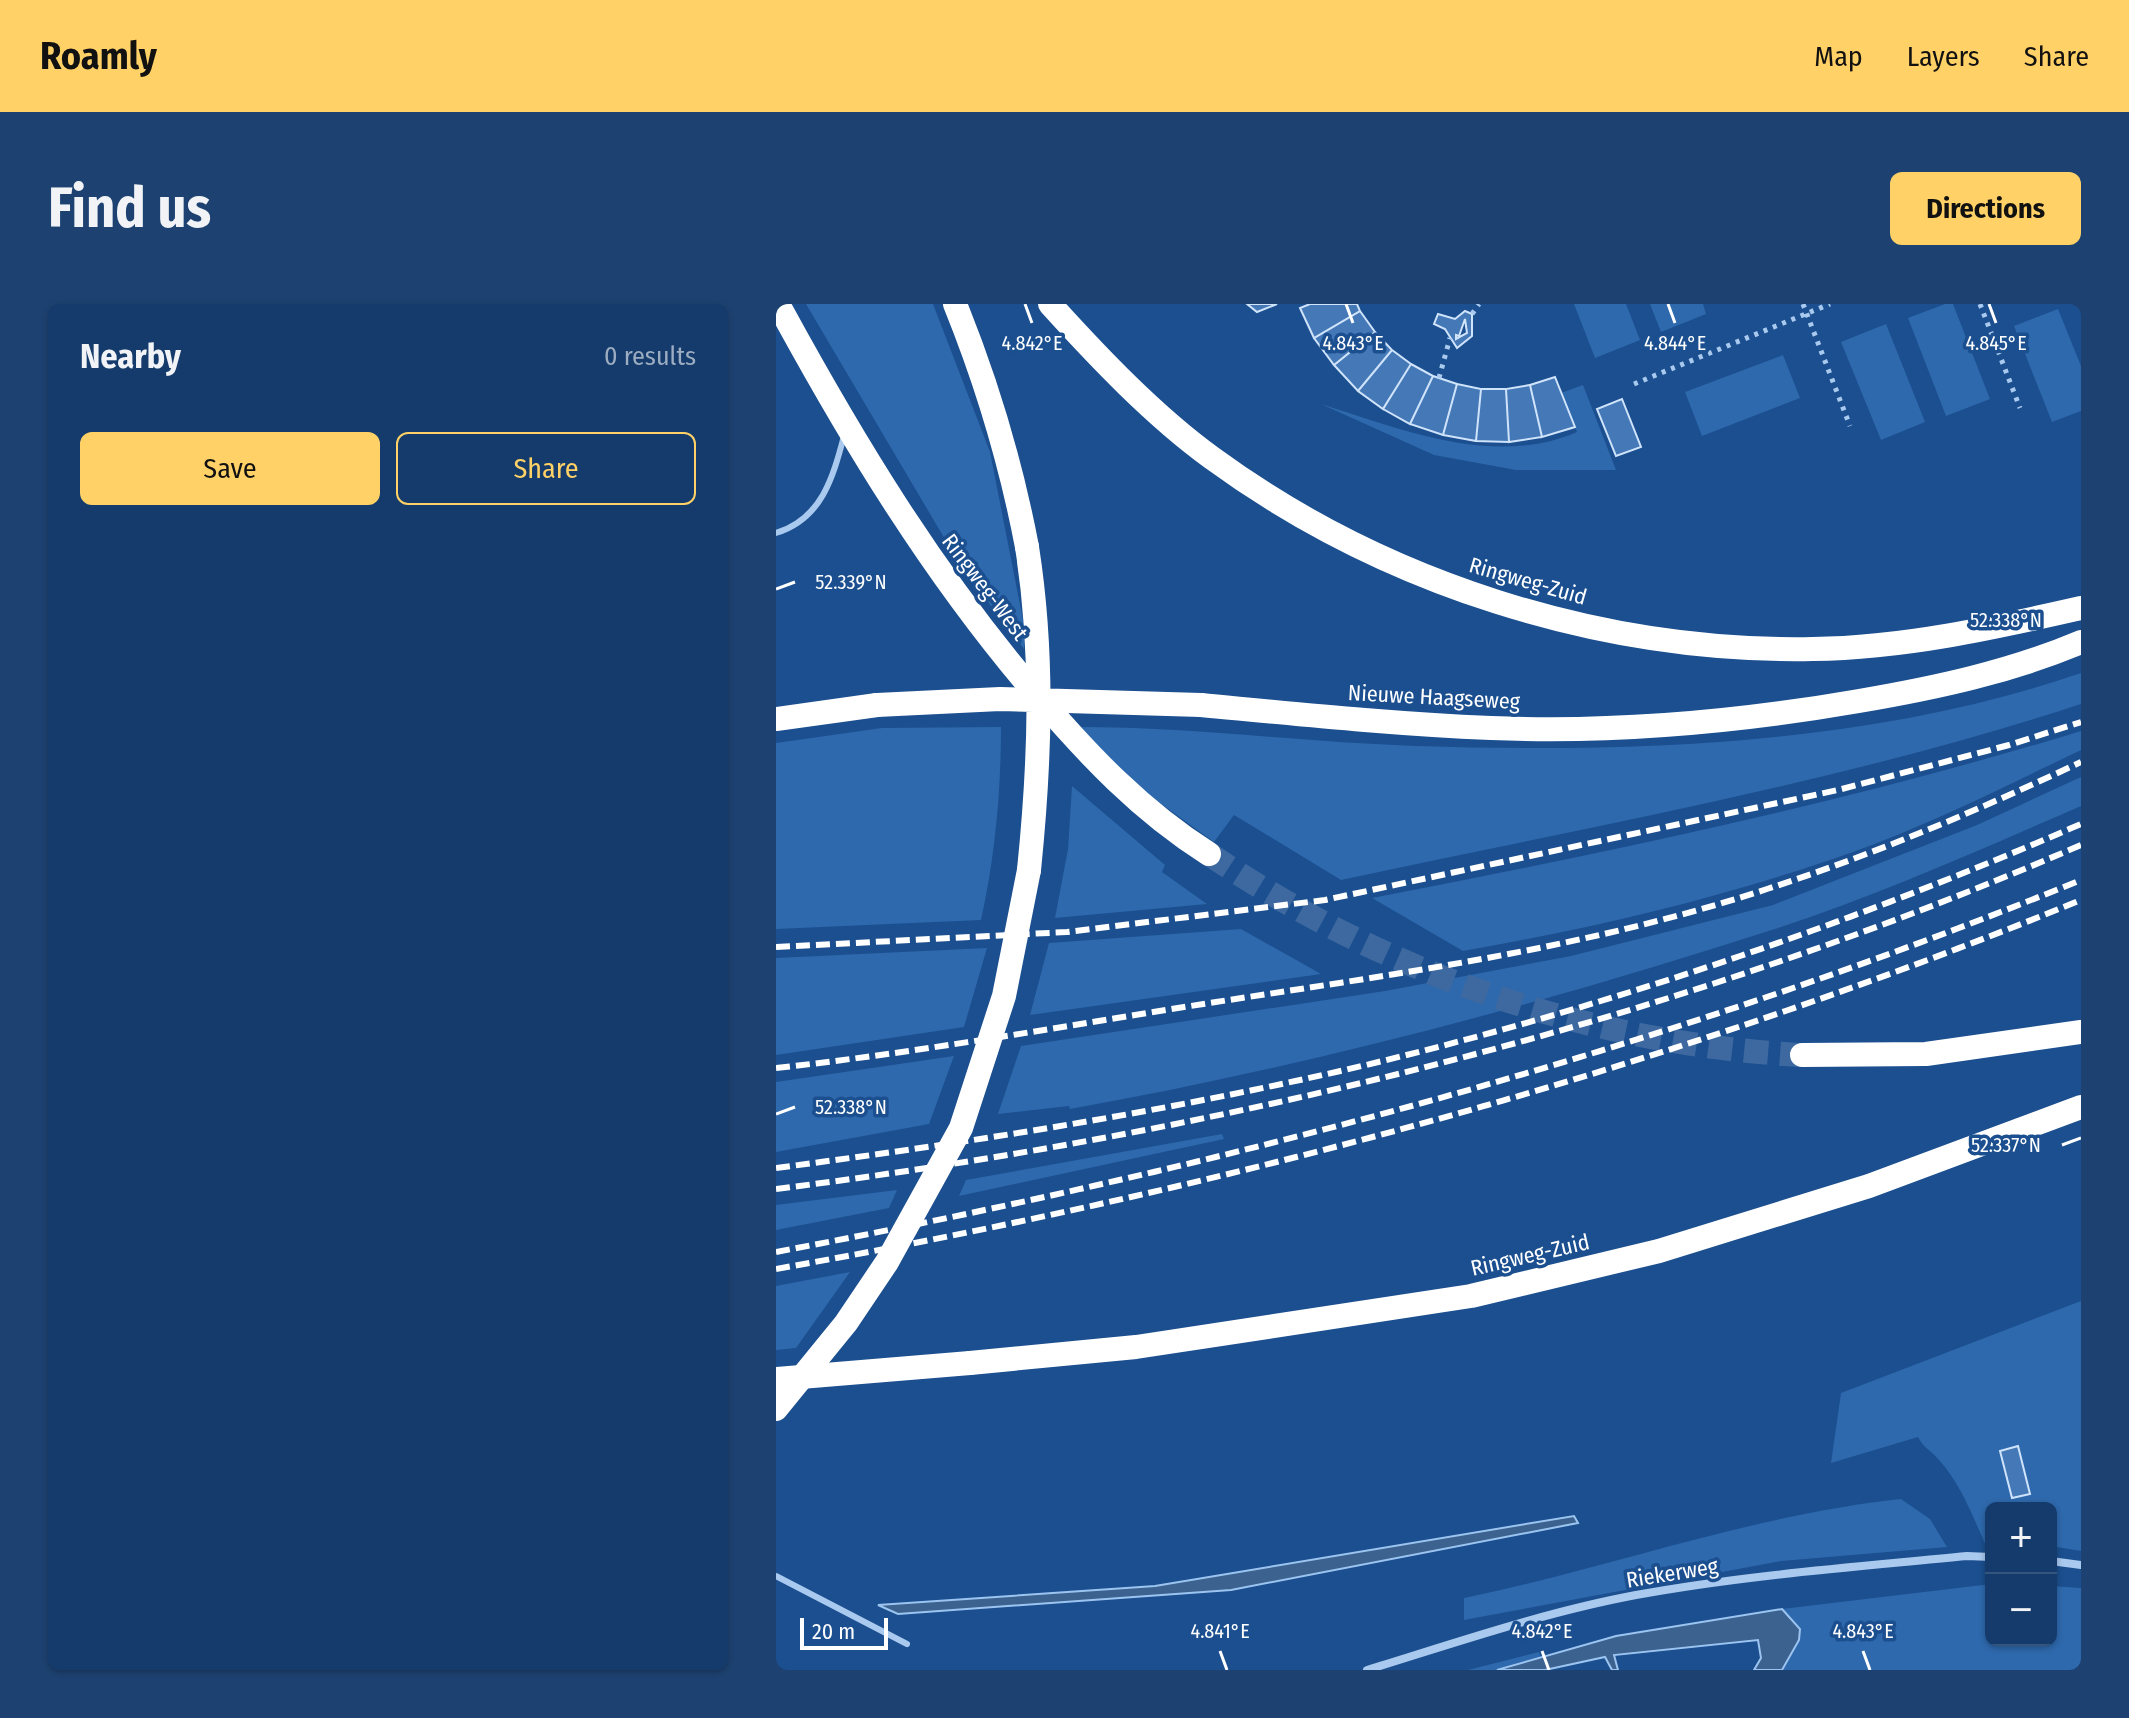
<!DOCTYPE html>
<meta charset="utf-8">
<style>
body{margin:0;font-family:"Fira Sans Condensed",sans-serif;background:#1d4271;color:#f1f3f6}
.controls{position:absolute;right:24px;bottom:24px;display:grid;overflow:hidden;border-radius:12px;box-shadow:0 2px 6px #0004}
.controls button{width:72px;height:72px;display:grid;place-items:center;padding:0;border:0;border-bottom:2px solid #33557e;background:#143b6b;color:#f1f3f6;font:40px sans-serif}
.scale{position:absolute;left:24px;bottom:20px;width:88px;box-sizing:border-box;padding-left:8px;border:4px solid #fff;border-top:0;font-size:22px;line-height:28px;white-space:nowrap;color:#fff;-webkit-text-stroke:6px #1b4f8f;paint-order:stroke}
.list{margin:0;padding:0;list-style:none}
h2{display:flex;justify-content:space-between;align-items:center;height:104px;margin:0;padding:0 32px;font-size:34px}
h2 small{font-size:26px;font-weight:400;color:#9dadc1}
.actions{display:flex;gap:16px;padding:24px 32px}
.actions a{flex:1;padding:18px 0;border:2px solid #ffd166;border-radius:12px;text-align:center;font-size:28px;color:#ffd166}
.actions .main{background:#ffd166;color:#111}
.map{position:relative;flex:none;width:1305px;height:1366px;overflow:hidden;border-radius:12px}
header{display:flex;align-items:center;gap:48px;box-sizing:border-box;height:112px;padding:0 40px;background:#ffd166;color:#111}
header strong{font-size:38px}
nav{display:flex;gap:44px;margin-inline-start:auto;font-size:28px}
.intro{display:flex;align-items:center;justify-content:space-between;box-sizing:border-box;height:192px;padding:0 48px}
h1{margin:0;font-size:56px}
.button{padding:20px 36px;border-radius:12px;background:#ffd166;color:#111;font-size:28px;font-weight:700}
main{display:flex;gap:48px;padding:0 48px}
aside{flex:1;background:#143b6b;border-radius:12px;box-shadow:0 2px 6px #0004}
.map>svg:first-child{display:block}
.green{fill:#2e69ad}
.water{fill:#3c6290;stroke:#9cc4f0;stroke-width:2}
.building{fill:#4478b7;stroke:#cfe3fa;stroke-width:2;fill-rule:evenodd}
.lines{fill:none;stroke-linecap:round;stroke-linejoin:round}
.highway-tunnel{stroke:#3d69a0;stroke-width:24;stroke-dasharray:24 12;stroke-linecap:butt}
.path{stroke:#a9c9ee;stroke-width:5;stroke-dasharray:4 6;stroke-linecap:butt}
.lane{stroke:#a9c9ee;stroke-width:6}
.street{stroke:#a9c9ee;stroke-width:8}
.highway{stroke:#fff;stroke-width:24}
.rail{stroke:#fff;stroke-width:6;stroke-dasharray:14 6;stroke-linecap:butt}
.highway-bridge{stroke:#fff;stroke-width:24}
.ticks{fill:none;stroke:#fff;stroke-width:3}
.labels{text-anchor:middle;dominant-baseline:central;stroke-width:7;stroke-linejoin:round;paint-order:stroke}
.street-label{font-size:22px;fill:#fff;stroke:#1b4f8f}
.ticks-label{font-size:20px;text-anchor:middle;fill:#fff;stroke:#1b4f8f;stroke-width:7;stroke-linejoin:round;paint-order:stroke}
</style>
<header>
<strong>Roamly</strong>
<nav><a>Map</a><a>Layers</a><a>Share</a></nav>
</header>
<div class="intro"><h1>Find us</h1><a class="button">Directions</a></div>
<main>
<aside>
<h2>Nearby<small>0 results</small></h2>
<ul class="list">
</ul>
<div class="actions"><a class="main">Save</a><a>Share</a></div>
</aside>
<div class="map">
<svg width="1305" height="1366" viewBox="0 0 1305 1366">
<rect width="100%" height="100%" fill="#1b4f8f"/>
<path class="green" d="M30,0H157L214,148L248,321V345L186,264Z
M798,0H850L864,36L819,54Z
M874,0H927L930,10L885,28Z
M1169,0H1177L1214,95L1170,112L1132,14Z
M1282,5L1305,62V107L1276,118L1238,22Z
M1110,20L1149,118L1105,136L1065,38Z
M1007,51L1024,94L926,132L909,88Z
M807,81L840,166H740L658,151L545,100C625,125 718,164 801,128L785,89Z
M1305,369V400C1064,479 812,523 565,576L458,511L438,538L370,489L302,423C415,423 527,438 640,442C862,449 1094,441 1305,369Z
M225,423C225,488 219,553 205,616L0,625V439L106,424Z
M1305,427V446C1230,482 1154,520 1077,548C950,593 819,624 687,647L596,594C834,548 1073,498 1305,427Z
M1305,473V502C1206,545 1105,590 1002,624C771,699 533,762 294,805L293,802L222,810L245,742L609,687L795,652L997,601L1201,521Z
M296,482L389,561L386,568L431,600L279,614L292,545Z
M465,625L545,670L254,711L273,639Z
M211,644L188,723L0,751V654Z
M178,752L153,820L0,848V778Z
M446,830L448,835L183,892L190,876Z
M121,886L113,904L0,926V901Z
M74,968L20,1044L0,1046V982Z
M1305,997V1247L1275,1242V1204H1215V1242H1210C1197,1213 1185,1180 1163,1156C1155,1146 1148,1145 1142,1133L1055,1159L1065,1089Z
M1125,1195L1154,1215L1171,1243L1005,1257L688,1316V1294C834,1264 975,1211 1125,1195Z
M1215,1280V1336H1275V1282L1305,1284V1366H1007L1023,1336L1024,1325L1006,1305Z
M763,1348L770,1366H692Z"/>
<path class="water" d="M798,1212L802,1219L455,1286L122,1310L102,1301L379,1282Z
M1006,1305L1024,1325L1023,1336L1006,1366H978L985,1354L982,1336L838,1351L842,1366H836L829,1353L769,1366H721L840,1332Z"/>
<path class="building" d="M471,0H501L481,8Z
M534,0H581L584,7L538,34L524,4Z
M584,7L599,28L558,61L538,34Z
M689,7L696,10V32L681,44L669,25L658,20L662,10L679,15ZM689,15L691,29L680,35V31L683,32Z
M599,28L616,46L582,87L558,61Z
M616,46L635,60L607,105L582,87Z
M635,60L657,72L634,120L607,105Z
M657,72L681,80L667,131L634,120Z
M779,73L799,123L766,133L754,81Z
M681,80L705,85L700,137L667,131Z
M754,81L766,133L733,138L730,85Z
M705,85H730L733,138L700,137Z
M846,95L865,143L840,152L821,105Z
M1242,1142L1254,1190L1236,1194L1224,1147Z"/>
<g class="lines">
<path class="highway-tunnel" d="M433,550C610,670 813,740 1026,751"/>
<path class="path" d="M1027,0L1074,122
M1204,0L1244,104
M696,10L703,0
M663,74L674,34
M858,80L1054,0"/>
<path class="lane" d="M0,229C46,215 57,173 68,132
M0,1272L131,1340"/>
<path class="street" d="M1275,1257L1305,1261
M591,1366C679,1339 769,1308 860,1291C969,1271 1081,1263 1191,1252L1215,1253"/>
<path class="highway" d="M2,0C77,138 157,270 260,390C312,451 365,507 433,550
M179,0C211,79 235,159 251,243
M274,0C322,53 378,112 436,154C607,279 825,349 1037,345C1127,344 1217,324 1305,304
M425,401C521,410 618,420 715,424C838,429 962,418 1083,397C1159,384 1234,368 1305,338
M0,415L101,401
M1026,751L1150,750L1305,728
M194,1059L360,1043L695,992L883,947L1093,882L1305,803
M0,1105L70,1019L111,958L185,824L228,692L253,566"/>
<path class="rail" d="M0,643L291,628L549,596L1062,486L1233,441L1305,418
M0,764C137,749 272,725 408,703C604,672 803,647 991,585C1099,550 1203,506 1305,458
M0,864C198,838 395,807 590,761C835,702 1074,620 1305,520
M0,885C450,828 888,721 1305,541
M0,948C445,864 885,747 1305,576
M0,965C445,886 886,767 1305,596"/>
<path class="highway-bridge" d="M251,243C268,351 264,458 253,566
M101,401L224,395L425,401
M0,1075L194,1059"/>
</g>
<path class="ticks" d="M249,0L256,19M570,0L577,19M892,0L899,19M1213,0L1220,19M0,285L19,278M1286,316L1305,309M0,810L19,803M1286,841L1305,834M444,1347L451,1366M766,1347L773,1366M1087,1347L1094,1366"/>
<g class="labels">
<g class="street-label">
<text transform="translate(752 277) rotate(16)">Ringweg-Zuid</text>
<text transform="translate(209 283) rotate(53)">Ringweg-West</text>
<text transform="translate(658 393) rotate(3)">Nieuwe Haagseweg</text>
<text transform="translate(754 951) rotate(-13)">Ringweg-Zuid</text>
<text transform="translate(896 1269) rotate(-9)">Riekerweg</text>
</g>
</g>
<g class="ticks-label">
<text x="256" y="46">4.842°E</text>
<text x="577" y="46">4.843°E</text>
<text x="899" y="46">4.844°E</text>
<text x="1220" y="46">4.845°E</text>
<text x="75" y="285">52.339°N</text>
<text x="1230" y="323">52.338°N</text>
<text x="75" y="810">52.338°N</text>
<text x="1230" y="848">52.337°N</text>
<text x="444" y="1334">4.841°E</text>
<text x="766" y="1334">4.842°E</text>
<text x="1087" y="1334">4.843°E</text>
</g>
</svg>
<div class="controls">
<button>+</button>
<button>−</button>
</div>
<div class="scale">20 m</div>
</div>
</main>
